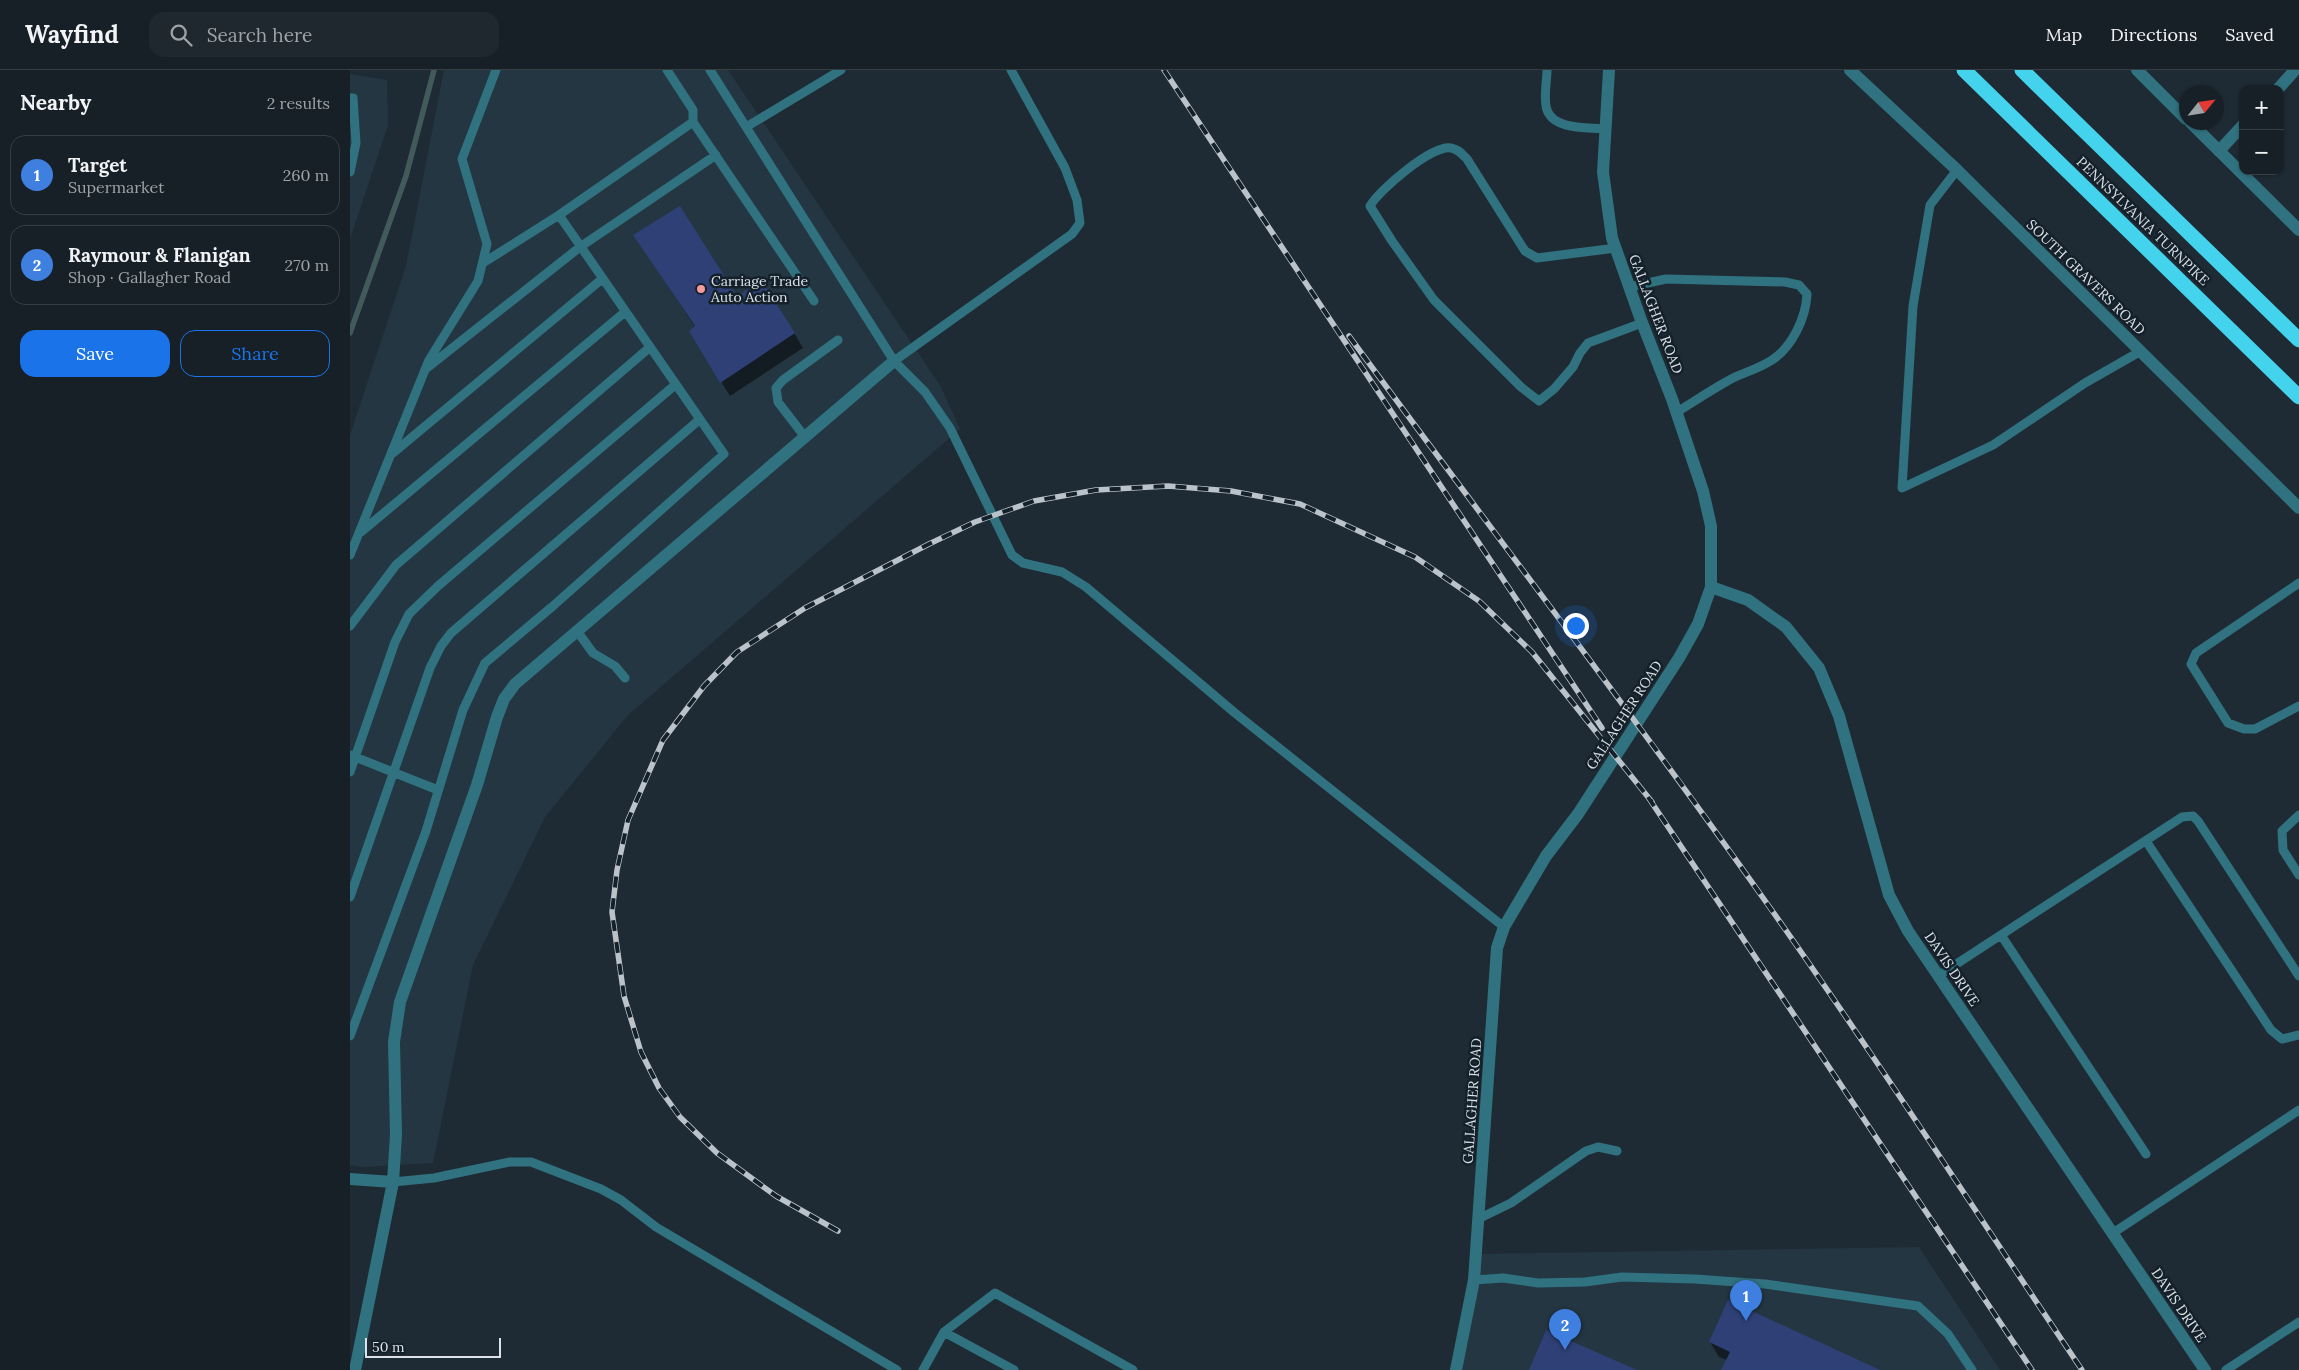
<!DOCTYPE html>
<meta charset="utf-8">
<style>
body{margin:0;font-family:Lora,serif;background:#20282f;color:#f1f3f6}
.controls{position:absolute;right:15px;top:15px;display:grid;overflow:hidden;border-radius:10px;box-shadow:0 1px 4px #0004}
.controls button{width:45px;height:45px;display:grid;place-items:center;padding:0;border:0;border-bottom:1px solid #363e44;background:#172027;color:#f1f3f6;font:25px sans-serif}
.compass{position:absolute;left:1829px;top:15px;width:45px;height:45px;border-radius:50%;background:#172027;box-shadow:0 1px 4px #0004;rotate:60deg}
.scale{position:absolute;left:15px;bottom:12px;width:136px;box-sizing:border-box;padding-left:5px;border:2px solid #dbe3e9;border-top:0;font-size:14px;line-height:18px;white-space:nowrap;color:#dbe3e9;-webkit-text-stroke:4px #15212a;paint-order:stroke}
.you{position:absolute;left:1225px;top:555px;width:18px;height:18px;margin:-12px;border:4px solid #fff;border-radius:50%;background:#1a73e8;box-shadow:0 0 0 8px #1a73e833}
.badge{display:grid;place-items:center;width:32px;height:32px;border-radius:50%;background:#1a73e8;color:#fff;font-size:16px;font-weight:700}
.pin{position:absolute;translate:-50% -41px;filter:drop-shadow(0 1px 2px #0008)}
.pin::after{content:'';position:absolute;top:26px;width:18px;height:15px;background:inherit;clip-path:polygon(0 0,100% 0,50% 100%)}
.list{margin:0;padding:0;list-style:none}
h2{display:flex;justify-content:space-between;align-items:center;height:65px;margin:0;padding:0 20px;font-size:21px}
h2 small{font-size:16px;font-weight:400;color:#9ea3a7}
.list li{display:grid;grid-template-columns:32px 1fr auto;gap:15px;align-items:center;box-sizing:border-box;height:80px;margin:0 10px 10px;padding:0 10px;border:1px solid #363e44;border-radius:15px}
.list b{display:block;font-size:19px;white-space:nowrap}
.list p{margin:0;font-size:16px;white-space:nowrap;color:#9ea3a7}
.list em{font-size:16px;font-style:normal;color:#9ea3a7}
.actions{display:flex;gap:10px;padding:15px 20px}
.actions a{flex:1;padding:11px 0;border:1px solid #1a73e8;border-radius:15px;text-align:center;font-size:18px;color:#1a73e8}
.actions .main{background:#1a73e8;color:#fff}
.icon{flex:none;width:28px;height:28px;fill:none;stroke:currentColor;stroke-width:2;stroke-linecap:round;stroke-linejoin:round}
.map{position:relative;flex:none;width:1949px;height:1300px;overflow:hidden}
header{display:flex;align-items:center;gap:30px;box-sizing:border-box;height:70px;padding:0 25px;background:#172027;border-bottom:1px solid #363e44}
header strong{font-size:24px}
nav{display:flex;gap:28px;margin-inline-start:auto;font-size:18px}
.search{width:350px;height:45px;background:#20282f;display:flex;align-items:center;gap:12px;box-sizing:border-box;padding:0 18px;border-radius:15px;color:#9ea3a7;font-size:19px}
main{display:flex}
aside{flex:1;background:#172027}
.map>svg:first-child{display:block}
.built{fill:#243642}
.shadow{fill:#0007}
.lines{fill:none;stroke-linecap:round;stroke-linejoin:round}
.stream{stroke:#425a5a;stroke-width:5.5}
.building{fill:#2e4076}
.lane{stroke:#30727f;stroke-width:9}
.street{stroke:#30727f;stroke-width:12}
.highway{stroke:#44d3ed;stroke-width:15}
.rail-casing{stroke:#bbc3ca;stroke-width:5.5}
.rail{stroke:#15212a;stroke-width:4;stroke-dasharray:11;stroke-linecap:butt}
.poi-dot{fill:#f59b9d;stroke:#15212a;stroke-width:2}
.labels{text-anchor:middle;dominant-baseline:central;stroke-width:5;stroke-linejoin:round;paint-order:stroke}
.street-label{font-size:14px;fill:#dbe3e9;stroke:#15212a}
.poi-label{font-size:14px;fill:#dbe3e9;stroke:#15212a;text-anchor:start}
</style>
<header>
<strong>Wayfind</strong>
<div class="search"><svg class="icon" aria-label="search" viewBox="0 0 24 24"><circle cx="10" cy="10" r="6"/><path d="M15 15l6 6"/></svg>Search here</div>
<nav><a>Map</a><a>Directions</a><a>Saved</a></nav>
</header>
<main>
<aside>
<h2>Nearby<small>2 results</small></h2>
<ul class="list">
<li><span class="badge" style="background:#3f7fe0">1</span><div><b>Target</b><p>Supermarket</p></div><em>260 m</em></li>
<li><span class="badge" style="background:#3f7fe0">2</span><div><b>Raymour &amp; Flanigan</b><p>Shop · Gallagher Road</p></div><em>270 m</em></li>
</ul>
<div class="actions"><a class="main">Save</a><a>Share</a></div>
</aside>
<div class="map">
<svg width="1949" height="1300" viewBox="0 0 1949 1300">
<rect width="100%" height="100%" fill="#1f2b34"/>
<path class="built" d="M94,0H378L591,317L610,359L277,646L195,747L123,895L83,1093L13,1097L0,1095V365L56,196Z
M0,4L37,10L38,55L0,169Z
M1569,1177L1650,1300H1104L1125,1184Z"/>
<path class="shadow" d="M285,166L444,263L453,278L380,326L349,276L345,257Z
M1360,1272L1527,1300H1373L1377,1290L1369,1287Z"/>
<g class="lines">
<path class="stream" d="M0,263L56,106L84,0"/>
</g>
<path class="building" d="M330,136L387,226L412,211L445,263L370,313L339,261L345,256L283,165Z
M1378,1230L1530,1300H1371L1380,1282L1359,1272Z
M1196,1260L1287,1300H1179Z"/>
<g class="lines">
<path class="lane" d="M360,0L544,291L575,322L600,358L662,485L673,493L712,502L736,517L885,643L1154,857
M1197,0C1197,11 1193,29 1197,40C1204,60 1237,57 1255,59
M0,28H3L6,73L0,102
M343,52L464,231
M396,57L491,0
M1607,100L1580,135L1563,236L1552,418L1643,375L1735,313L1791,281
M209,145L343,52V40L317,0
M1266,178L1187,188L1175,181L1117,89C1112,84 1108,79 1101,78C1083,74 1029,120 1020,136L1042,171L1084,230L1171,317L1189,331L1204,319L1223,297L1230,283L1238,273L1292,253
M1279,217L1316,209L1435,212L1449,215L1457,224C1456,248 1442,277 1422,290C1410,298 1396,302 1383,308C1364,318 1345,331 1327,342
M544,291L722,164L730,153L727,130L715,98L661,0
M77,298L230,177L366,85
M455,367L428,332L426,318L433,310L488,270
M43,383L252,209
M11,462L275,242
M0,485L79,290L128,211L137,174L112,89L146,0
M1949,513L1846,583L1841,594L1878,653L1894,659H1905L1949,636
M0,556L46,495L299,278
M227,561L243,583L265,596L275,608
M0,685L88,720
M0,702L45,572L59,544L88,516L325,315
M1949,745L1932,761L1933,780L1949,805
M1796,771L1921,960L1932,969L1949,965
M0,827L80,598L91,576L101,563L349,350
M1651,865L1796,1084
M1588,906L1832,747L1843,746L1848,751L1949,906
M0,966L76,761L113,640L135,593L203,536L374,384L209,145L133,193
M43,1112L84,1108L160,1092H181L251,1119L271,1130L306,1157L547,1300
M1128,1149L1161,1133L1236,1081L1248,1077L1267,1081
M1763,1163L1949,1040
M1124,1210L1153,1208L1188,1213L1235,1212L1272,1207L1345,1209L1415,1214L1568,1236L1598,1264L1622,1300
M594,1262L664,1300
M573,1300L594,1262L645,1223L783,1300
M1876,1300L1949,1252"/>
<path class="street" d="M1500,0L1607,100L1949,438
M1787,0L1836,49
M1928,19L1945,0
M1840,52L1949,160
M1869,81L1893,55
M1361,517L1398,530L1436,557L1469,598L1489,646L1539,825L1558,861L1855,1300
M0,1109L43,1112
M5,1300L43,1112L46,1065L44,972L50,932L127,715L147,647L154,629L165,614L544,291
M1106,1300L1124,1210L1147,878L1154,857L1196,786L1228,744L1329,588L1348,554L1361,517V456L1353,421L1322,329L1291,250L1262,168L1253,102L1259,0"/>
<path class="highway" d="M1614,0L1949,327
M1672,0L1949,270"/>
<g class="rail-casing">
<path id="rail" d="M814,0L1252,658
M999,266C1136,453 1277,636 1411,825C1522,981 1625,1141 1732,1300
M1298,727L1682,1300
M488,1161L426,1126L367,1083L330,1047L309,1018L291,982L274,926L262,842L267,800L278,750L313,670L354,616L387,582L455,538L579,474L625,452L684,431L746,420L818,416L881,421L950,434L1065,487L1129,531L1182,582L1302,732"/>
</g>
<use href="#rail" class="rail"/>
</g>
<circle class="poi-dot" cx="351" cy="219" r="5"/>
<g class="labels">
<g class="street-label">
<text transform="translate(1793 151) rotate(44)">PENNSYLVANIA TURNPIKE</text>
<text transform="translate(1736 207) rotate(44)">SOUTH GRAVERS ROAD</text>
<text transform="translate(1306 244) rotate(69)">GALLAGHER ROAD</text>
<text transform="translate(1274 645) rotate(-57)">GALLAGHER ROAD</text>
<text transform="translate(1602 899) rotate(56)">DAVIS DRIVE</text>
<text transform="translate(1122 1031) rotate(-86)">GALLAGHER ROAD</text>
<text transform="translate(1829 1235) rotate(56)">DAVIS DRIVE</text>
</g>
<g class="poi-label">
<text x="361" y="211">Carriage Trade<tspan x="361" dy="16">Auto Action</tspan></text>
</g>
</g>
</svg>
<div class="controls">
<button>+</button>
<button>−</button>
</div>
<svg class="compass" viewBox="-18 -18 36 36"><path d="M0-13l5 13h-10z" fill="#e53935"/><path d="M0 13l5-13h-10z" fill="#9ea3a7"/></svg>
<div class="scale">50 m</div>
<div class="you"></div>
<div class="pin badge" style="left:1396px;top:1251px;background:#3f7fe0">1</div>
<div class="pin badge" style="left:1215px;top:1280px;background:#3f7fe0">2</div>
</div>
</main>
